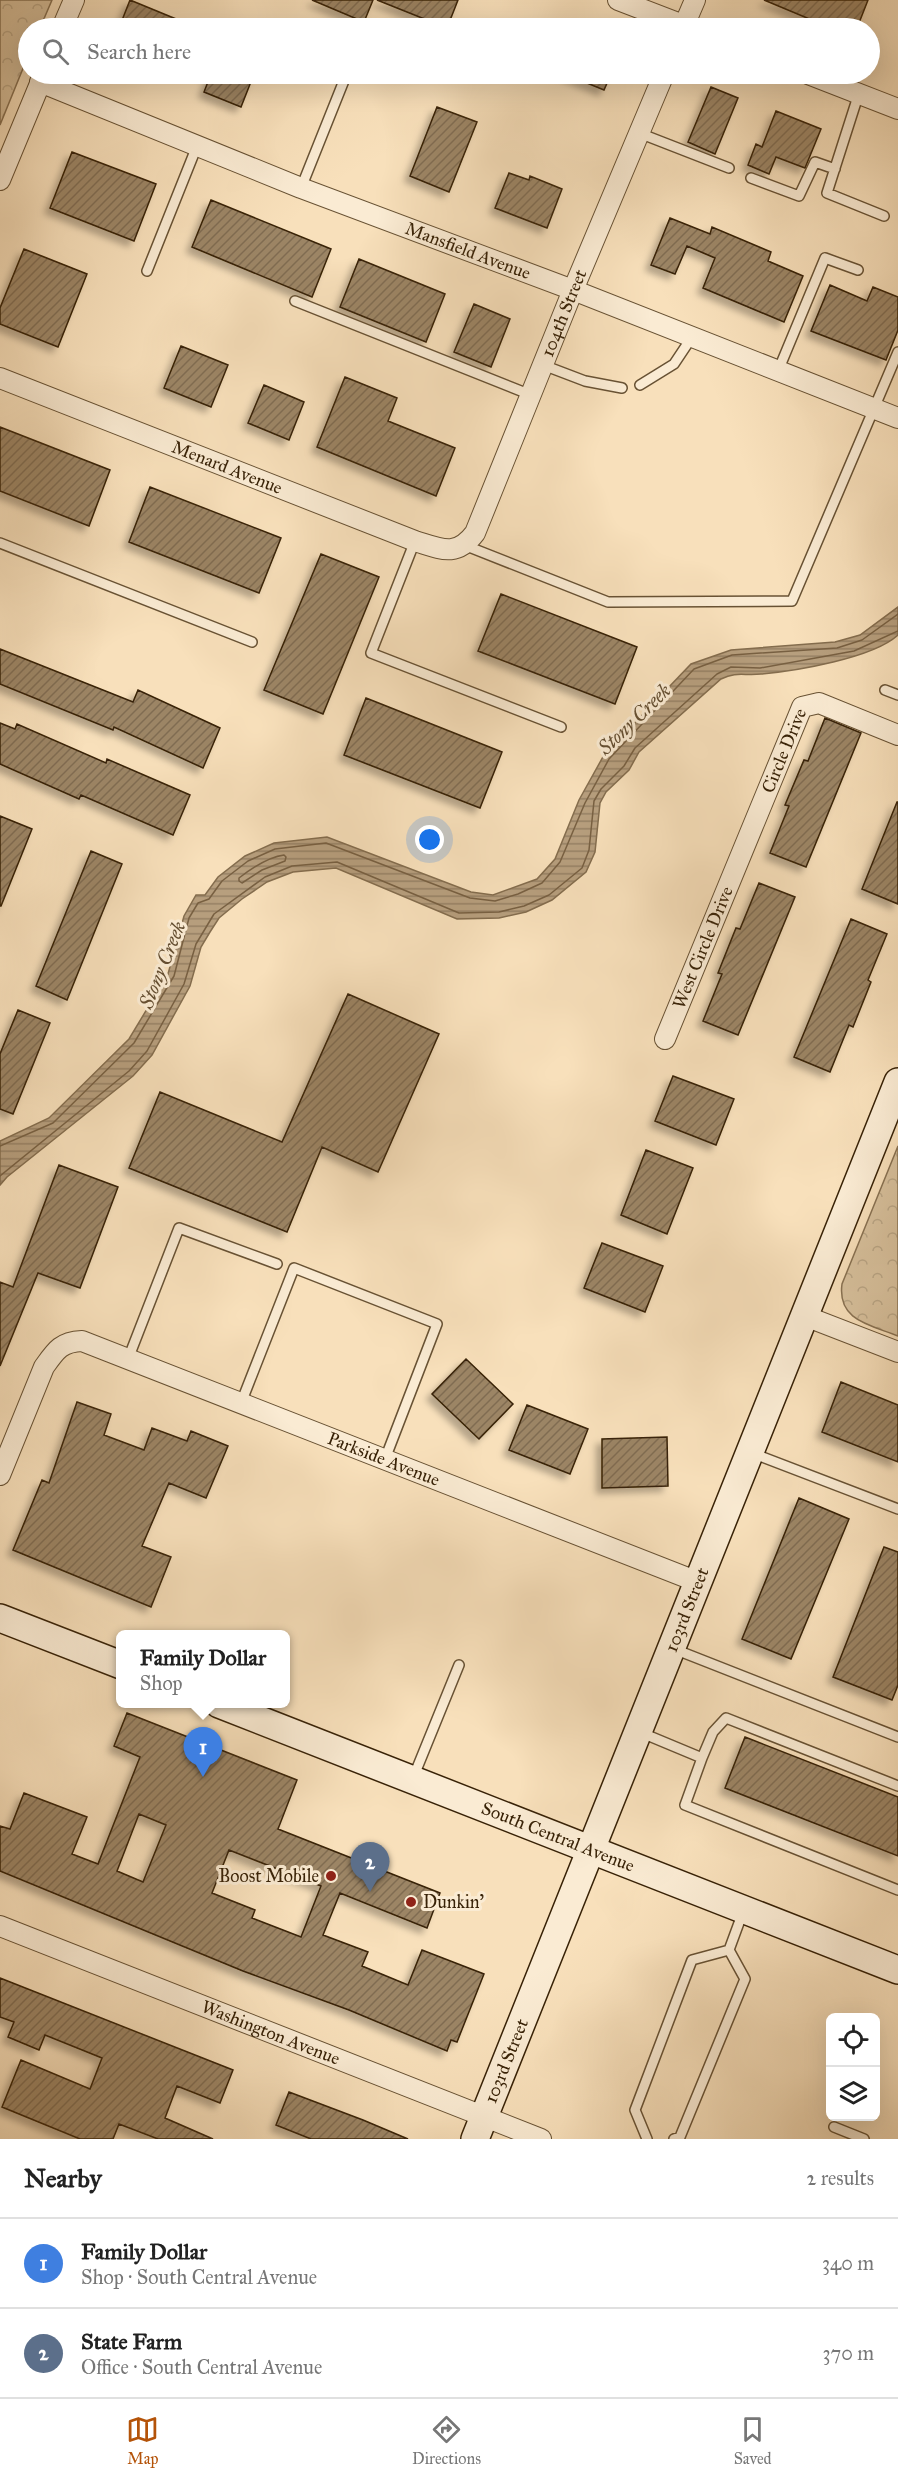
<!DOCTYPE html>
<meta charset="utf-8">
<style>
body{margin:0;font-family:"IM FELL Great Primer",serif;background:#f6f6f6;color:#222}
.controls{position:absolute;right:18px;bottom:18px;display:grid;overflow:hidden;border-radius:9px;box-shadow:0 6px 24px #0002}
.controls button{width:54px;height:54px;display:grid;place-items:center;padding:0;border:0;border-bottom:2px solid #e0e0e0;background:#fff;color:#222;font:30px sans-serif}
.you{position:absolute;left:430px;top:840px;width:21px;height:21px;margin:-15px;border:4px solid #fff;border-radius:50%;background:#1a73e8;box-shadow:0 0 0 9px #1a73e833}
.badge{display:grid;place-items:center;width:39px;height:39px;border-radius:50%;background:#b45309;color:#fff;font-size:20px;font-weight:700}
.pin{position:absolute;translate:-50% -50px;filter:drop-shadow(0 2px 3px #0008)}
.pin::after{content:'';position:absolute;top:32px;width:21px;height:18px;background:inherit;clip-path:polygon(0 0,100% 0,50% 100%)}
.popup{position:absolute;left:116px;top:1630px;width:174px;height:78px;box-sizing:border-box;display:grid;place-content:center;border-radius:9px;background:#fff;filter:drop-shadow(0 2px 4px #0005);font-size:20px;white-space:nowrap;color:#767676}
.popup b{font-size:22px;color:#222}
.popup::after{content:'';position:absolute;left:50%;top:100%;margin-left:-12px;border:12px solid transparent;border-top-color:#fff}
.list{margin:0;padding:0;list-style:none}
h2{display:flex;justify-content:space-between;align-items:center;height:78px;margin:0;padding:0 24px;font-size:26px}
h2 small{font-size:20px;font-weight:400;color:#767676}
.list li{display:grid;grid-template-columns:39px 1fr auto;gap:18px;align-items:center;box-sizing:border-box;height:90px;padding:0 24px;border-top:2px solid #e0e0e0}
.list b{display:block;font-size:22px;white-space:nowrap}
.list p{margin:0;font-size:20px;white-space:nowrap;color:#767676}
.list em{font-size:20px;font-style:normal;color:#767676}
.icon{flex:none;width:33px;height:33px;fill:none;stroke:currentColor;stroke-width:2;stroke-linecap:round;stroke-linejoin:round}
.map{position:relative;flex:none;width:898px;height:2139px;overflow:hidden}
.search{position:absolute;background:#fff;box-shadow:0 6px 24px #0002;left:18px;right:18px;top:18px;height:66px;display:flex;align-items:center;gap:15px;box-sizing:border-box;padding:0 21px;border-radius:33px;color:#767676;font-size:22px}
.sheet{height:258px;background:#fff}
nav{display:flex;justify-content:space-around;align-items:center;box-sizing:border-box;height:84px;border-top:2px solid #e0e0e0;background:#fff;font-size:16px;color:#767676}
nav a{display:grid;justify-items:center;gap:3px}
nav .on{color:#b45309}
.map>svg:first-child{display:block}
.park{fill:url(#park-crowns);stroke:#887152;stroke-width:1.5}
.water{fill:url(#water-rules);stroke:#846d4e;stroke-width:1.5}
.lines{fill:none;stroke-linecap:round;stroke-linejoin:round}
.shore{stroke:#786042;stroke-width:1.5}
.building{fill:url(#building-hatch);stroke:#382207;stroke-width:1.5;fill-rule:evenodd;filter:url(#shadow)}
.lane-casing{stroke:#685234;stroke-width:12}
.street-casing{stroke:#685234;stroke-width:22}
.secondary-casing{stroke:#382207;stroke-width:30}
.lane{stroke:#faebd3;stroke-width:9}
.street{stroke:#faebd3;stroke-width:20}
.secondary{stroke:#faebd3;stroke-width:27}
.poi-dot{fill:#8f2418;stroke:#faebd3;stroke-width:2}
.labels{text-anchor:middle;dominant-baseline:central;stroke-width:6;stroke-linejoin:round;paint-order:stroke}
.street-label{font-size:18px;fill:#382207;stroke:#faebd3}
.poi-label{font-size:18px;fill:#382207;stroke:#faebd3;text-anchor:end}
.water-label{font-size:20px;font-style:italic;fill:#644e31;stroke:#faebd3}
</style>
<div class="map">
<svg width="898" height="2139" viewBox="0 0 898 2139">
<defs>
<pattern id="park-crowns" width="20" height="18" patternUnits="userSpaceOnUse" patternTransform="scale(1.5)"><rect width="20" height="18" fill="#d7c09c"/><path d="M2 6a3 3 0 1 1 6 0M12 15a3 3 0 1 1 6 0" fill="none" stroke="#b9a585"/></pattern>
<pattern id="water-rules" width="6" height="5" patternUnits="userSpaceOnUse" patternTransform="scale(1.5)"><rect width="6" height="5" fill="#b79f7e"/><path d="M0 2.5h6" fill="none" stroke="#968165"/></pattern>
<pattern id="building-hatch" width="6" height="6" patternUnits="userSpaceOnUse" patternTransform="scale(1.5)"><rect width="6" height="6" fill="#9c8565"/><path d="M-1 1l2-2M0 6l6-6M5 7l2-2" fill="none" stroke="#806c51"/></pattern>
<filter id="shadow"><feDropShadow dx="-5.5" dy="5.5" stdDeviation="3" flood-color="#0004"/></filter>
</defs>
<rect width="100%" height="100%" fill="#f8e0bb"/>
<filter id="stains"><feTurbulence type="fractalNoise" baseFrequency=".00333" numOctaves="4"/><feColorMatrix values="0 0 0 0 .2 0 0 0 0 .09 0 0 0 0 .02 0 0 0 .5 -.17"/></filter>
<radialGradient id="worn" r=".72"><stop offset=".6" stop-color="#630" stop-opacity="0"/><stop offset="1" stop-color="#630" stop-opacity=".3"/></radialGradient>
<path class="park" d="M0,0H52L40,28H28V56L0,125Z
M898,1146V1336C871,1325 837,1321 842,1284Z"/>
<path class="water" d="M898,607V635C873,658 796,671 761,674C744,676 737,671 721,679L639,752L629,770L606,792L600,803L595,852L586,872L552,900L526,912L499,918L457,919L336,868L293,872L267,882L242,899L219,918L210,932L201,947L190,986L152,1055L133,1076L7,1177L0,1185V1141L49,1118L129,1039L168,974L184,916L196,895H205L218,877L245,856L274,843L327,837L471,892L493,895L537,879L555,859L579,800L604,755L691,664L731,650L835,642L860,635Z"/>
<g class="lines">
<path class="shore" d="M284,855L286,857L285,861L262,870L242,883L239,881V878C252,868 268,857 284,855Z
M0,1146L53,1123L134,1043L174,976L189,918L198,903L209,899L222,881L248,861L275,849L326,843L470,898L495,901L518,894L542,883L560,862L585,803L609,759L694,669L732,655L837,648L862,640L898,614
M0,1176L129,1071L147,1051L184,984L196,944L214,914L265,877L292,866L337,862L459,913L499,912L524,906L549,895L582,868L589,850L594,801L601,789L624,766L635,748L717,674L731,667L760,668L854,651L898,631"/>
</g>
<path class="building" d="M130,0L198,28H119Z
M312,0H373L364,22Z
M377,0H458L447,28Z
M764,0H868L857,28H831Z
M211,74H254L241,107L204,92Z
M565,74H611L604,90Z
M711,87L738,98L715,154L688,142Z
M437,107L477,122L449,192L410,176Z
M776,111L821,129L805,168L776,157L769,174L748,165L756,144L762,147Z
M72,152L156,184L134,241L50,208Z
M509,173L529,180L530,176L562,189L547,228L495,208Z
M211,200L331,249L312,297L192,247Z
M670,218L710,234L712,227L771,252L768,261L803,276L784,322L703,288L715,258L687,246L675,274L651,265Z
M24,249L87,274L58,347L0,324V308Z
M359,259L445,294L426,342L340,307Z
M830,285L867,301L873,287L898,297V330L886,360L811,331Z
M474,304L510,319L491,367L454,352Z
M181,346L228,365L211,407L164,388Z
M345,377L397,398L388,421L455,448L436,496L317,447Z
M264,385L304,402L289,440L248,423Z
M0,427L110,470L89,526L0,491Z
M150,487L281,538L259,593L129,542Z
M321,554L379,577L323,714L264,690Z
M501,594L637,647L615,704L478,651Z
M0,649L133,702L138,690L220,728L203,768L114,727L113,730L0,684Z
M366,698L502,752L480,808L344,755Z
M825,718L861,733L806,867L770,853L789,806L785,805L804,760L808,761Z
M0,723L15,729L17,724L106,763L107,759L190,795L173,835L81,795L79,799L0,764Z
M897,802H898V904L862,889Z
M0,816L32,829L1,906H0Z
M91,851L122,864L67,1000L36,986Z
M759,883L795,897L738,1035L703,1021L722,974L718,973L736,928L740,929Z
M851,919L887,934L868,980L871,982L853,1027L849,1025L830,1072L794,1057Z
M348,994L439,1034L378,1172L322,1147L287,1232L129,1168L160,1092L282,1142Z
M18,1010L50,1023L13,1114L0,1109V1054Z
M673,1076L734,1099L716,1145L655,1121Z
M646,1150L693,1168L667,1234L621,1215Z
M59,1165L118,1187L80,1288L38,1273L0,1366V1282L13,1287Z
M602,1243L663,1266L645,1312L584,1288Z
M466,1359L513,1404L479,1439L432,1394Z
M841,1382L898,1405V1462L822,1432Z
M77,1402L111,1414L104,1435L144,1450L152,1428L187,1441L191,1431L228,1446L206,1498L169,1483L142,1546L171,1557L151,1607L13,1550L42,1480L49,1483Z
M527,1405L588,1429L570,1474L509,1450Z
M667,1437L668,1486L602,1488V1439Z
M799,1498L849,1519L791,1659L742,1639Z
M884,1547L898,1552V1685L892,1700L833,1677Z
M127,1713L297,1780L278,1829L440,1893L427,1928L340,1893L323,1935L368,1952L362,1966L408,1985L422,1950L484,1974L457,2042L451,2040L447,2051L349,2010L243,1971L0,1871V1826L10,1829L24,1793L87,1817L72,1854L98,1864L140,1757L114,1746ZM139,1814L166,1825L143,1882L117,1871ZM229,1850L321,1886L301,1937L252,1918L255,1910L212,1893Z
M745,1737L898,1797V1856L725,1788Z
M0,1978L233,2070L220,2103L177,2086L165,2118L213,2139H158L119,2124L113,2139H80L2,2107L21,2060L90,2089L102,2058L45,2035L39,2050L8,2037L14,2022L0,2017Z
M289,2092L363,2120L408,2139H311L276,2125Z"/>
<g class="lines">
<g class="lane-casing">
<path id="lane" d="M859,93L827,193L884,216
M639,133L729,168
M751,178L799,196L815,162L835,169
M301,188L345,78L335,74
M147,271L197,146
M295,301L531,395
M543,365L585,381L622,388
M778,371L825,258L858,270
M640,385L674,364L692,337
M415,541L371,653L561,727
M0,543L252,642
M464,545L608,602L792,601L898,352
M885,690L898,695
M128,1359L179,1228L277,1264
M241,1403L294,1268L437,1324L385,1459
M752,1453L898,1509
M674,1649L898,1737
M642,1733L702,1758L713,1732L726,1718L898,1786
M702,1758L685,1805L898,1890
M413,1778L459,1665
M834,2127L864,2139
M647,2139L635,2110L692,1960L729,1950L743,1912
M674,2139L680,2137L745,1979L729,1950"/>
</g>
<g class="street-casing">
<g id="street">
<path d="M618,0L691,28"/>
<path d="M62,28L74,0"/>
<path d="M683,28L695,0"/>
<path d="M808,74L898,109"/>
<path id="s1" d="M40,82L301,188L573,290L898,418"/>
<path d="M0,180L44,74"/>
<path id="s2" d="M0,378L415,541C441,549 456,558 475,533L573,290L664,74"/>
<path id="s3" d="M665,1039L802,707L819,703L898,735"/>
<path d="M805,1316L898,1352"/>
<path id="s4" d="M0,1475L44,1367C56,1350 61,1342 82,1341L698,1582"/>
<path id="s5" d="M0,1926L541,2139"/>
</g>
</g>
<g class="secondary-casing">
<g id="secondary">
<path d="M0,1618L121,1665"/>
<path id="s6" d="M219,1704L898,1970"/>
<path id="s7" d="M475,2139L898,1082"/>
</g>
</g>
<use href="#lane" class="lane"/>
<use href="#street" class="street"/>
<use href="#secondary" class="secondary"/>
</g>
<g class="poi-dot">
<circle cx="331" cy="1876" r="6"/>
<circle cx="411" cy="1902" r="6"/>
</g>
<g class="labels">
<g class="street-label">
<text stroke="none"><textPath href="#s1" startOffset="460">Mansfield Avenue</textPath></text>
<text stroke="none"><textPath href="#s2" startOffset="750">104th Street</textPath></text>
<text stroke="none"><textPath href="#s2" startOffset="244">Menard Avenue</textPath></text>
<text stroke="none"><textPath href="#s3" startOffset="312">Circle Drive</textPath></text>
<text stroke="none"><textPath href="#s3" startOffset="99">West Circle Drive</textPath></text>
<text stroke="none"><textPath href="#s4" startOffset="489">Parkside Avenue</textPath></text>
<text stroke="none"><textPath href="#s7" startOffset="570">103rd Street</textPath></text>
<text stroke="none"><textPath href="#s6" startOffset="364">South Central Avenue</textPath></text>
<text stroke="none"><textPath href="#s5" startOffset="291">Washington Avenue</textPath></text>
<text stroke="none"><textPath href="#s7" startOffset="84">103rd Street</textPath></text>
</g>
<g class="poi-label">
<text x="319" y="1876">Boost Mobile</text>
<text x="423" y="1902" text-anchor="start">Dunkin'</text>
</g>
<g class="water-label">
<text transform="translate(634 719) rotate(-44)">Stony Creek</text>
<text transform="translate(162 965) rotate(-68)">Stony Creek</text>
</g>
</g>
<rect width="100%" height="100%" filter="url(#stains)"/>
<rect width="100%" height="100%" fill="url(#worn)"/>
</svg>
<div class="controls">
<button><svg class="icon" aria-label="locate" viewBox="0 0 24 24"><circle cx="12" cy="12" r="6"/><path d="M12 2v4M12 18v4M2 12h4M18 12h4"/></svg></button>
<button><svg class="icon" aria-label="layers" viewBox="0 0 24 24"><path d="M12 4l9 5-9 5-9-5zM3 14l9 5 9-5"/></svg></button>
</div>
<div class="you"></div>
<div class="pin badge" style="left:203px;top:1777px;background:#3f7fe0">1</div>
<div class="popup"><b>Family Dollar</b>Shop</div>
<div class="pin badge" style="left:370px;top:1892px;background:#5c6f8a">2</div>
<div class="search"><svg class="icon" aria-label="search" viewBox="0 0 24 24"><circle cx="10" cy="10" r="6"/><path d="M15 15l6 6"/></svg>Search here</div>
</div>
<section class="sheet">
<h2>Nearby<small>2 results</small></h2>
<ul class="list">
<li><span class="badge" style="background:#3f7fe0">1</span><div><b>Family Dollar</b><p>Shop · South Central Avenue</p></div><em>340 m</em></li>
<li><span class="badge" style="background:#5c6f8a">2</span><div><b>State Farm</b><p>Office · South Central Avenue</p></div><em>370 m</em></li>
</ul>
</section>
<nav>
<a class="on"><svg class="icon" aria-label="map" viewBox="0 0 24 24"><path d="M3 6l6-2 6 2 6-2v14l-6 2-6-2-6 2zM9 4v14M15 6v14"/></svg>Map</a>
<a><svg class="icon" aria-label="directions" viewBox="0 0 24 24"><path d="M12 3l9 9-9 9-9-9zM9 14v-3h6M13 9l2 2-2 2"/></svg>Directions</a>
<a><svg class="icon" aria-label="saved" viewBox="0 0 24 24"><path d="M7 4h10v16l-5-4-5 4z"/></svg>Saved</a>
</nav>
